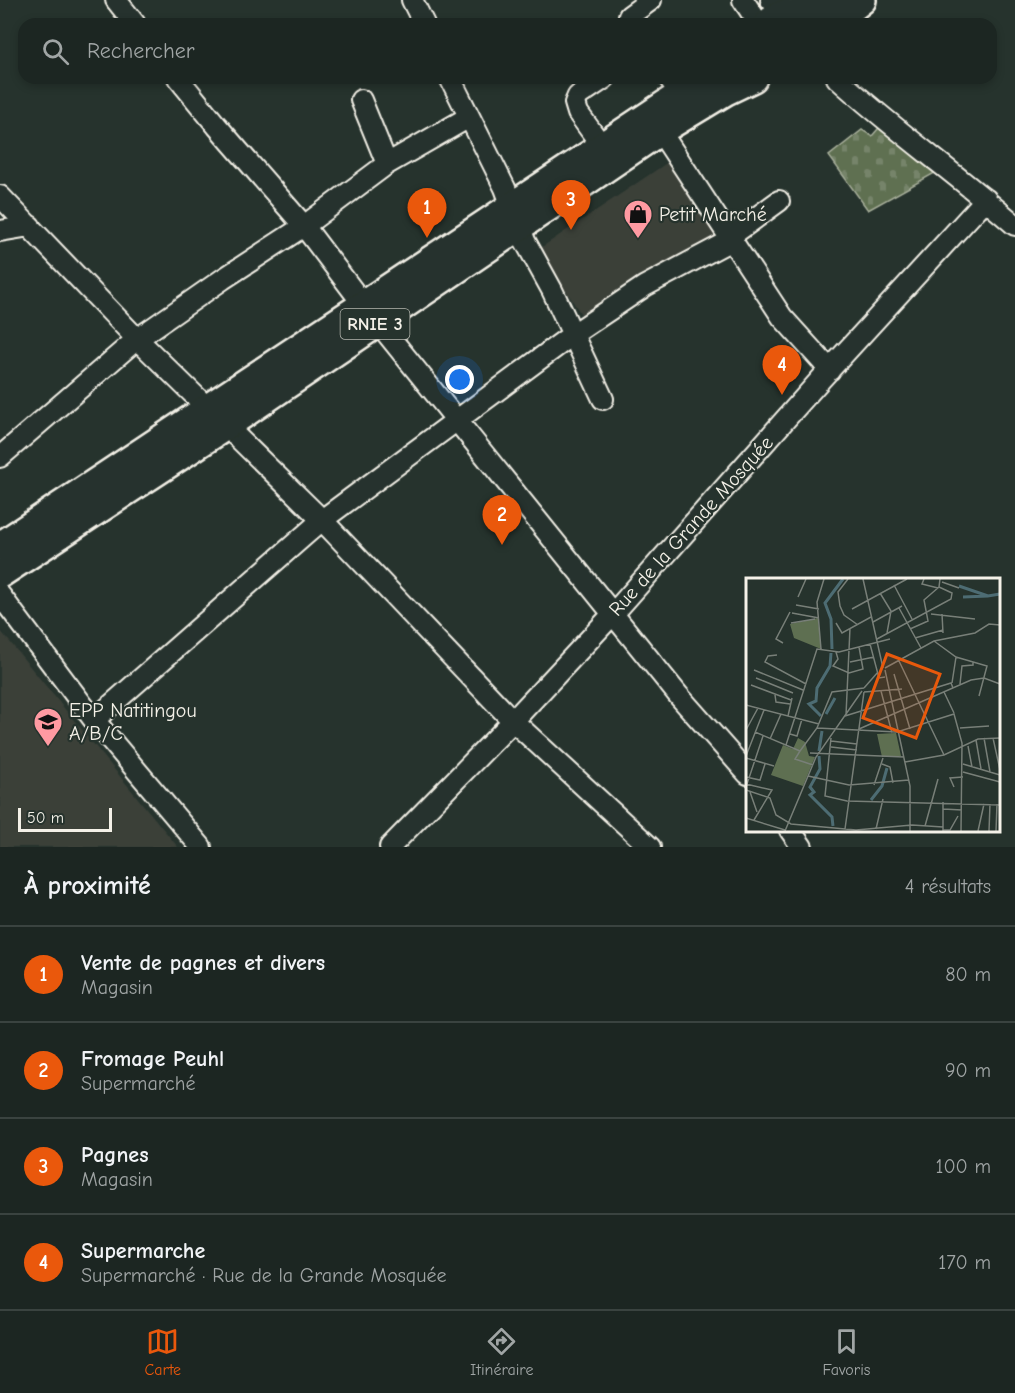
<!DOCTYPE html>
<html lang="fr">
<meta charset="utf-8">
<style>
body{margin:0;font-family:"Comic Neue",sans-serif;background:#252e2a;color:#f1f3f6}
.scale{position:absolute;left:18px;bottom:15px;width:94px;box-sizing:border-box;padding-left:6px;border:3px solid #f4f1e8;border-top:0;font-size:16px;line-height:21px;white-space:nowrap;color:#f4f1e8;-webkit-text-stroke:4px #26332d;paint-order:stroke}
.you{position:absolute;left:460px;top:380px;width:21px;height:21px;margin:-15px;border:4px solid #fff;border-radius:50%;background:#1a73e8;box-shadow:0 0 0 9px #1a73e833}
.badge{display:grid;place-items:center;width:39px;height:39px;border-radius:50%;background:#ea580c;color:#fff;font-size:20px;font-weight:700}
.pin{position:absolute;translate:-50% -50px;filter:drop-shadow(0 2px 3px #0008)}
.pin::after{content:'';position:absolute;top:32px;width:21px;height:18px;background:inherit;clip-path:polygon(0 0,100% 0,50% 100%)}
.list{margin:0;padding:0;list-style:none}
h2{display:flex;justify-content:space-between;align-items:center;height:78px;margin:0;padding:0 24px;font-size:26px}
h2 small{font-size:20px;font-weight:400;color:#a0a5a5}
.list li{display:grid;grid-template-columns:39px 1fr auto;gap:18px;align-items:center;box-sizing:border-box;height:96px;padding:0 24px;border-top:2px solid #3a4340}
.list b{display:block;font-size:22px;white-space:nowrap}
.list p{margin:0;font-size:20px;white-space:nowrap;color:#a0a5a5}
.list em{font-size:20px;font-style:normal;color:#a0a5a5}
.icon{flex:none;width:33px;height:33px;fill:none;stroke:currentColor;stroke-width:2;stroke-linecap:round;stroke-linejoin:round}
.map{position:relative;flex:none;width:1015px;height:847px;overflow:hidden}
.search{position:absolute;background:#1c2622;box-shadow:0 3px 9px #0003;left:18px;right:18px;top:18px;height:66px;display:flex;align-items:center;gap:15px;box-sizing:border-box;padding:0 21px;border-radius:18px;color:#a0a5a5;font-size:22px}
.sheet{height:462px;background:#1c2622}
nav{display:flex;justify-content:space-around;align-items:center;box-sizing:border-box;height:84px;border-top:2px solid #3a4340;background:#1c2622;font-size:16px;color:#a0a5a5}
nav a{display:grid;justify-items:center;gap:3px}
nav .on{color:#ea580c}
.map>svg:first-child{display:block}
.built{fill:#3a4039}
.cemetery{fill:url(#cemetery-stones);stroke:#a9b09c;stroke-width:1.5}
.lines{fill:none;stroke-linecap:round;stroke-linejoin:round}
.minor-casing{stroke:#f4f1e8;stroke-width:24}
.highway-casing{stroke:#f4f1e8;stroke-width:32}
.minor{stroke:#26332d;stroke-width:20}
.highway{stroke:#26332d;stroke-width:27}
.labels{text-anchor:middle;dominant-baseline:central;stroke-width:4.5;stroke-linejoin:round;paint-order:stroke}
.shield{fill:#26332d;stroke:#b6b8b0;stroke-width:1.5}
.shield-label{font-size:18px;font-weight:bold;fill:#f4f1e8}
.poi-label{font-size:20px;fill:#f4f1e8;stroke:#26332d;text-anchor:start}
.street-label{font-size:20px;fill:#f4f1e8;stroke:#26332d}
.inset-river{fill:none;stroke:#4d6c73;stroke-width:3}
.inset-road{fill:none;stroke:#787f78;stroke-width:1.5}
.view{fill:#e8590c;fill-opacity:0.15;stroke:#e8590c;stroke-width:3}
.inset-edge{fill:none;stroke:#f4f1e8;stroke-width:3}
</style>
<div class="map">
<svg width="1015" height="847" viewBox="0 0 1015 847">
<defs>
<pattern id="cemetery-stones" width="16" height="16" patternUnits="userSpaceOnUse" patternTransform="scale(1.5)"><rect width="16" height="16" fill="#5e6f51"/><path d="M2 7V4a2 2 0 0 1 4 0v3zM10 15v-3a2 2 0 0 1 4 0v3z" fill="#76846a"/></pattern>
</defs>
<rect width="100%" height="100%" fill="#26332d"/>
<filter id="ink" filterUnits="userSpaceOnUse"><feTurbulence type="fractalNoise" baseFrequency=".0167" numOctaves="2"/><feDisplacementMap in="SourceGraphic" scale="12" xChannelSelector="R" yChannelSelector="G"/><feConvolveMatrix kernelMatrix="1 2 1 2 8 2 1 2 1" color-interpolation-filters="sRGB"/></filter>
<g filter="url(#ink)">
<path class="built" d="M671,160L724,242L669,268L666,263L586,322L539,249Z
M0,630L178,847H0Z"/>
<path class="cemetery" d="M884,122L942,169L868,210L829,156L862,130L872,136Z"/>
<g class="lines">
<g class="minor-casing">
<path id="minor" d="M116,0L135,24
M412,0L424,24
M743,0L759,24
M771,0L788,13
M632,24L629,16L651,0
M178,78L217,126L304,226L363,304L679,696L748,774
M450,78L505,188L525,241L552,290L603,399
M669,78L681,94
M837,78C894,130 957,174 1015,225
M361,100L387,164
M660,131L782,317L830,370
M602,146L578,113L575,103L578,96L605,78
M0,196L137,339L322,520L513,721L650,847
M0,231L30,226
M0,457L137,339L223,279L304,226L387,164L469,117
M0,595L94,720L201,847
M94,720L322,520L572,335L645,286L724,244L728,238L779,201
M790,830L802,847
M390,847L513,721L613,614L821,379L986,199"/>
</g>
<g class="highway-casing">
<path id="highway" d="M795,13L828,0
M768,24C780,10 798,10 810,24
M832,24L862,0
M0,546L705,78
M0,574L226,426L660,131L726,91L753,78"/>
</g>
<use href="#minor" class="minor"/>
<use href="#highway" class="highway"/>
</g>
</g>
<defs>
<g id="shop-pin" transform="scale(1.5)"><path d="M0 17L-7.5 6A9.5 9.5 0 1 1 7.5 6Z" fill="#ff9aa2" stroke="#26332d"/><path d="M-5-2.5h2.3a2.7 3.5 0 0 1 5.4 0H5L5.5 6h-11ZM-1.5-2.5h3a1.5 2.3 0 0 0-3 0Z" fill="#111"/></g>
<g id="school-pin" transform="scale(1.5)"><path d="M0 17L-7.5 6A9.5 9.5 0 1 1 7.5 6Z" fill="#ff9aa2" stroke="#26332d"/><path d="M0-5L7-2L0 1L-7-2ZM-4 1L0 2.5L4 1V4Q0 6-4 4Z" fill="#111"/></g>
</defs>
<g fill-rule="evenodd">
<use href="#shop-pin" x="638" y="214"/>
<use href="#school-pin" x="48" y="722"/>
</g>
<g class="labels">
<rect class="shield" x="340.5" y="309" width="69" height="30" rx="4.5"/>
<g class="shield-label">
<text x="375" y="324">RNIE 3</text>
</g>
<g class="poi-label">
<text x="659" y="214">Petit Marché</text>
<text x="69" y="710">EPP Natitingou<tspan x="69" dy="23">A/B/C</tspan></text>
</g>
<g class="street-label">
<text transform="translate(691 526) rotate(-48)">Rue de la Grande Mosquée</text>
</g>
</g>
<g transform="translate(746 578)">
<rect width="254" height="254" fill="#26332d"/>
<path d="M72,40L75,71L48,60L44,46ZM150,155L155,178L136,179L131,156Z" fill="#5e6f51"/>
<path d="M52,160L59,164L63,178L69,179L57,208L25,197L37,167L47,171Z" fill="#5e6f51"/>
<path class="inset-river" d="M213,8L242,18L254,16M217,19L242,18M86,71L85,41L79,25L97,1M80,136L89,120M75,138L63,126L70,123L71,110L84,88L85,75M73,173L76,153M73,178L74,191L64,209L68,214L64,217L86,239L87,248M125,222L136,208L141,190"/>
<path class="inset-road" d="M102,1L92,14L94,28L98,37L112,47M117,1L137,90M178,1L176,6L192,10M196,4L213,10M148,7L166,41M134,15L145,33L141,55M52,19L60,1M50,27L73,31M153,30L175,70M106,31L161,1M46,35L73,40M185,36L229,41M196,36L197,55M127,44L156,28M45,45L69,41M90,45L96,55L125,39M164,51L182,43L178,22L193,9M169,60L197,52M131,61L205,21L206,15L193,9L194,1M188,63L210,79L241,88L233,118M37,65L30,61L44,34M124,66L133,100L139,99M75,71L71,24L78,1M90,74L92,81L87,88L103,95L117,91L113,69M31,77L22,78L19,84L60,106M153,83L198,177M104,84L128,79M139,90L188,63L229,55L243,46L254,47M8,92L57,112M139,92L164,208V253M148,96L164,151M10,100L47,115M206,105L210,79M214,106L216,88L227,87V84M5,107L45,122M118,110L132,94M135,113L146,155M118,114L156,111M198,114L208,135M29,117L30,124L44,126M0,127L73,146M100,137L104,50M42,138L46,120M99,138L205,105L207,110M71,150L151,154L208,136L216,165L215,253M214,150L243,148M113,151L225,102L238,100L254,106M0,152L12,130M9,154L54,173L71,150L86,114L118,110M44,156L51,158L56,141M85,160L79,218L101,223L254,227M238,160L244,194M247,160L254,192M24,161L35,136M230,162L235,191M85,163L111,166M40,167L71,71L93,74L144,61M222,168L226,189M85,169L111,172M54,173L49,181L67,187M64,175L158,179M0,178L18,132M0,180L28,188M159,184L198,177L232,161L254,160M136,186L144,189L147,205M217,186L254,197M217,194L254,204M62,198L103,207L163,202M0,199L14,202L19,186M0,206L26,212L8,242M128,207L137,180M0,209L17,158M208,209L204,200L217,199M0,212L24,220L30,237L45,246L110,252L166,247L197,249M4,214L11,234M197,231L216,232M0,240L39,252M179,248L192,201M99,251L118,114M130,251L137,221M197,252H204L212,238M39,253L70,179L116,113M197,253V224M232,253L238,226M243,253L244,226M250,253L251,226"/>
<path class="view" d="M141,76L194,96L170,160L117,140Z"/>
<rect width="254" height="254" class="inset-edge"/>
</g>
</svg>
<div class="scale">50 m</div>
<div class="you"></div>
<div class="pin badge" style="left:427px;top:238px">1</div>
<div class="pin badge" style="left:502px;top:545px">2</div>
<div class="pin badge" style="left:571px;top:230px">3</div>
<div class="pin badge" style="left:782px;top:395px">4</div>
<div class="search"><svg class="icon" aria-label="search" viewBox="0 0 24 24"><circle cx="10" cy="10" r="6"/><path d="M15 15l6 6"/></svg>Rechercher</div>
</div>
<section class="sheet">
<h2>À proximité<small>4 résultats</small></h2>
<ul class="list">
<li><span class="badge">1</span><div><b>Vente de pagnes et divers</b><p>Magasin</p></div><em>80 m</em></li>
<li><span class="badge">2</span><div><b>Fromage Peuhl</b><p>Supermarché</p></div><em>90 m</em></li>
<li><span class="badge">3</span><div><b>Pagnes</b><p>Magasin</p></div><em>100 m</em></li>
<li><span class="badge">4</span><div><b>Supermarche</b><p>Supermarché · Rue de la Grande Mosquée</p></div><em>170 m</em></li>
</ul>
</section>
<nav>
<a class="on"><svg class="icon" aria-label="map" viewBox="0 0 24 24"><path d="M3 6l6-2 6 2 6-2v14l-6 2-6-2-6 2zM9 4v14M15 6v14"/></svg>Carte</a>
<a><svg class="icon" aria-label="directions" viewBox="0 0 24 24"><path d="M12 3l9 9-9 9-9-9zM9 14v-3h6M13 9l2 2-2 2"/></svg>Itinéraire</a>
<a><svg class="icon" aria-label="saved" viewBox="0 0 24 24"><path d="M7 4h10v16l-5-4-5 4z"/></svg>Favoris</a>
</nav>
